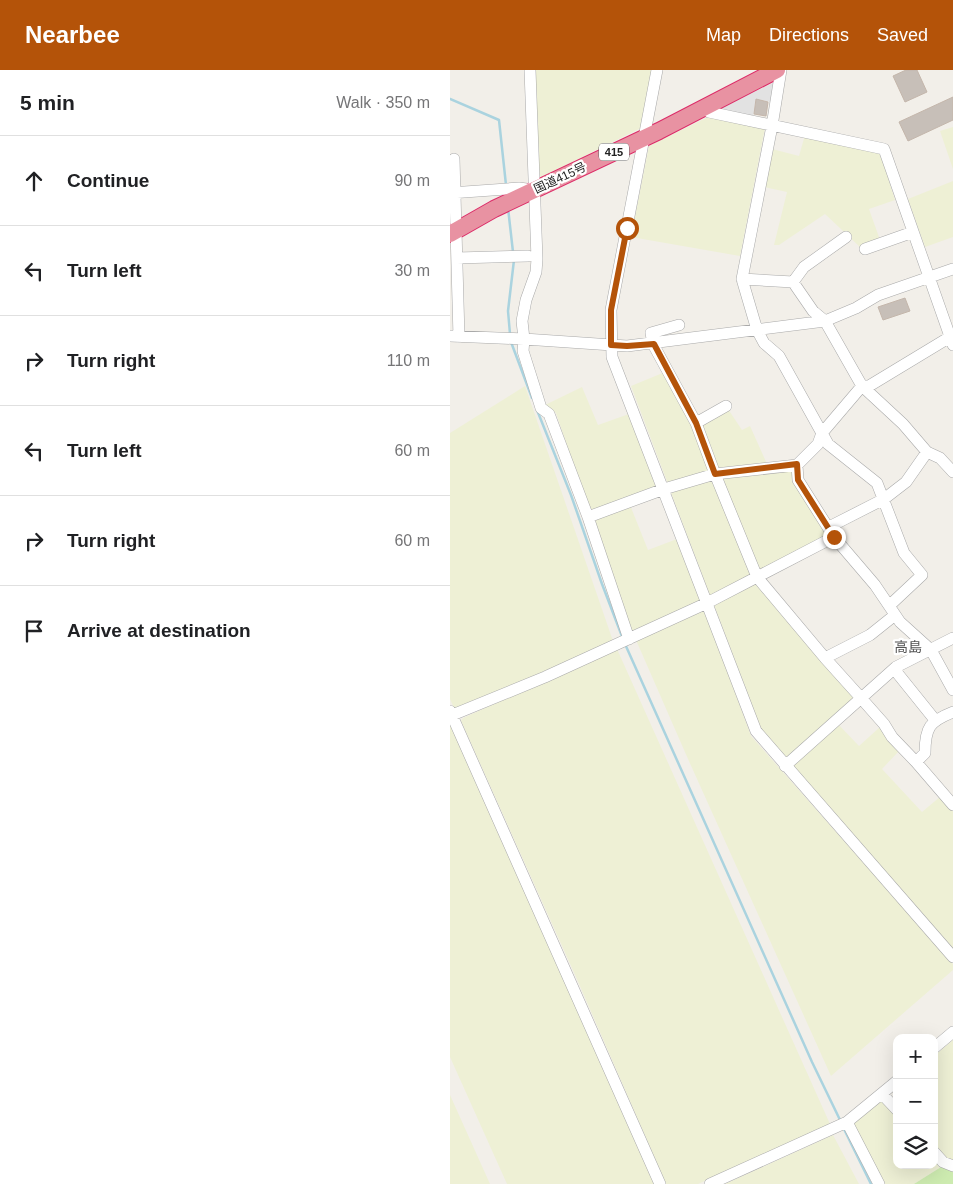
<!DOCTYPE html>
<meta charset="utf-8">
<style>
body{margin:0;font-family:Helvetica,"Noto Sans JP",sans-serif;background:#f6f6f6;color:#202124}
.controls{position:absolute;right:15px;bottom:15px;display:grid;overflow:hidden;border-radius:10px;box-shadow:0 5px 20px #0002}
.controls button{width:45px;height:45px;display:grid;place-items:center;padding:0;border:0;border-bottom:1px solid #e0e0e0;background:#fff;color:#202124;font:25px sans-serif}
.stop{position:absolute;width:15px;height:15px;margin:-11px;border:4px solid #b45309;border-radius:50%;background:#fff}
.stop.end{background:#b45309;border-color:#fff;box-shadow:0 1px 5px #0008}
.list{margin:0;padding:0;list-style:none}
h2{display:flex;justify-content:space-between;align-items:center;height:65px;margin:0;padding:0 20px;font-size:21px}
h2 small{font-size:16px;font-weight:400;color:#757577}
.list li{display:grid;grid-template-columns:32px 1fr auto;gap:15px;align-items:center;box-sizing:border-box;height:90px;padding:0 20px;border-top:1px solid #e0e0e0}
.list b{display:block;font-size:19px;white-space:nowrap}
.list em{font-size:16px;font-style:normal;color:#757577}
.icon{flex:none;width:28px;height:28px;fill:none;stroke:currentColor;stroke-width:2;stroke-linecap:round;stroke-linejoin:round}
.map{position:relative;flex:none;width:503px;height:1114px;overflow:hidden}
header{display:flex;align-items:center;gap:30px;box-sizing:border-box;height:70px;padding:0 25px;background:#b45309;color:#fff}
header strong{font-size:24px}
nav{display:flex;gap:28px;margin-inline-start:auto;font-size:18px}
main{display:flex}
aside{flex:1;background:#fff}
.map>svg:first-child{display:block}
.farmland{fill:#eef0d5}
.grass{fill:#cdebb0}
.parking{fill:#e2e2e2}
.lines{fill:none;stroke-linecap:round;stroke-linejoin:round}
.stream{stroke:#aad3df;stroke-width:2.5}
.building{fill:#c7bfb8;stroke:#c4b6ab}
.minor-casing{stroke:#a9a9a9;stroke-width:12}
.highway-casing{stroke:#dc2a67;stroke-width:18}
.minor{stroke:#fff;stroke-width:11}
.highway{stroke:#e892a2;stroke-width:16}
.route{stroke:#b45309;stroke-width:6}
.labels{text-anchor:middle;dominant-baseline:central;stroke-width:4.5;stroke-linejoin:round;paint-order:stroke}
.shield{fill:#fff;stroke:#646464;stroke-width:1}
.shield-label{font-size:11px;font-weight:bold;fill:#222}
.street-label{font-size:12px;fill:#222;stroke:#fff}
.neighbourhood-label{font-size:14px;fill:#555;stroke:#fff}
</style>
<header>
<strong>Nearbee</strong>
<nav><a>Map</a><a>Directions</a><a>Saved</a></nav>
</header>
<main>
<aside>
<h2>5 min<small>Walk · 350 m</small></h2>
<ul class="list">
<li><svg class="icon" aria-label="ahead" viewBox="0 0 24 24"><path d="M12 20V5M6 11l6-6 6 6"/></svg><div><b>Continue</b></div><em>90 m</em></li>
<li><svg class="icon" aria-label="left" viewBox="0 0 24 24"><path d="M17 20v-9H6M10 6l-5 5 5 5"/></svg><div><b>Turn left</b></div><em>30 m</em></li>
<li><svg class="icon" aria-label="right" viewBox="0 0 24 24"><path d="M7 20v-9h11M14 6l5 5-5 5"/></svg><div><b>Turn right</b></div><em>110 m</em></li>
<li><svg class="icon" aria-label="left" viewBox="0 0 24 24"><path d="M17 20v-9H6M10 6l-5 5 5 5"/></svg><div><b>Turn left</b></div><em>60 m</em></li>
<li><svg class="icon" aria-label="right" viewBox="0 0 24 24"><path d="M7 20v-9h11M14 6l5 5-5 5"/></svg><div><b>Turn right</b></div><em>60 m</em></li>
<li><svg class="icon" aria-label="arrive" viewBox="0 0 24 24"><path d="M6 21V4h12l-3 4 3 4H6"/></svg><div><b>Arrive at destination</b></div></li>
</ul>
</aside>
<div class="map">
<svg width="503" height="1114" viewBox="0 0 503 1114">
<rect width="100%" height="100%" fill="#f2efe9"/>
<path class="farmland" d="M83,0H202L191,58L88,109Z
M260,46L315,58L290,186L181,167L199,76Z
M503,57V99L490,61Z
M355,65L430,82L445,130L419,139L430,170L410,177L375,144L329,175H324L337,122L314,117L322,79L349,86Z
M503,111V167L475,177L458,129Z
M215,302L244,354L261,402L218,414L181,316Z
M75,316L163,571L7,640H5L0,629V363Z
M132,317L148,355L179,344L209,417L140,444L106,343L95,335Z
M278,339L292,360L300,356L317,394L269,399L250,354Z
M343,399L380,466L308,504L272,406Z
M264,407L304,507L261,528L220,420Z
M180,435L198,480L227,469L252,532L181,564L142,450Z
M307,513L406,628L337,689L311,659L264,535Z
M255,540L301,666L503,894V900L381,1006L238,689L186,570Z
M167,579L380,1054L248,1114H216L126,907L11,651L13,648Z
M387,653L409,676L430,657L449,681L432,699L472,742L491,726L503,740V879L341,695Z
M0,655L2,656L206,1114H57L0,987Z
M503,970V1092L495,1088L484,1076V986Z
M0,1025L40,1114H0Z
M431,1030L447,1048V1095H484V1089L491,1097L464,1114H433L403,1053Z
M383,1065L409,1114H275Z"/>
<path class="grass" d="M491,1097L503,1101V1114H464Z"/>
<path class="parking" d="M325,12L321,32L306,29L303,48L264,41Z"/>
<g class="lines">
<path class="stream" d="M0,29L49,50L56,115
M58,138L63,182
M60,264L58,241L64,190
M61,272L82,328
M87,340L121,425L152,514L173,569
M175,574L362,992L391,1052
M393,1057L421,1114"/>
</g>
<path class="building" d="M456,0H467L477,22L455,32L443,6Z
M503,27V50L458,71L449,52Z
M306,29L318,32L316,46L304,44Z
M455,228L460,241L433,250L428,237Z"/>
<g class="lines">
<g class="minor-casing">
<path id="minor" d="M80,0L87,189L86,202L76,230L72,251L74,269L73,281L91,338L99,344L138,447L214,419L265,404L307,507L375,588
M207,0L161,240L162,287L306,661L503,887
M331,0L322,56L292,209L307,260L314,273L329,286L378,374L427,413L454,483L472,505L440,535
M254,38L259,42L434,79L503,275
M4,89L9,267
M0,123L69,118L84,120
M415,179L463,162
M7,188L78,186
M292,209L343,212L354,197L396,167
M343,212L363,241L375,251L412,316L453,354L477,382L490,388L503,402
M229,255L201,263L203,274L246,353
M0,266L74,269L177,276L375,251L406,238L428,225L503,199
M500,267L419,316H412L372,363L368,374L347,395L348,410L384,467L425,515L450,552L481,580L503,620
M276,336L246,353L265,404L347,395
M138,447L179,569
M379,457L434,429L456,412L477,382
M445,545L420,565L375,588L411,628L434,654L442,667L466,692
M444,599L485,650
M0,641L210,1114
M503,642C480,651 475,657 475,683L466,692L503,735
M0,646L95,607L257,533L384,467
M335,696L446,597L503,568
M484,978L503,962
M432,1024L447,1040
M397,1052L429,1114
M484,1082L493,1092L503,1096
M260,1114L397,1052L447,1011"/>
</g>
<g class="highway-casing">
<path id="highway" d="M0,164L44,139L209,61L327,0"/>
</g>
<use href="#minor" class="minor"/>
<use href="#highway" class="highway"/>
</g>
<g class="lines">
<path class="route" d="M177,158L161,240V275L177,276L204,274L246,353L265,404L347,394L348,410L384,467"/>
</g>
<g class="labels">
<rect class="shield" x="149" y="73.5" width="30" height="17" rx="4"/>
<g class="shield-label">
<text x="164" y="82">415</text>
</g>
<g class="street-label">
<text transform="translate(110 108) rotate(-25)">国道415号</text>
</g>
<g class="neighbourhood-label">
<text x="458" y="577">高島</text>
</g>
</g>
</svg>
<div class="controls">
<button>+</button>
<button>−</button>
<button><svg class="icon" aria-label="layers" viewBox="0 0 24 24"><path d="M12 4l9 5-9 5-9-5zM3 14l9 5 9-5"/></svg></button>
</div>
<div class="stop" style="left:177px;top:158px"></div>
<div class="stop end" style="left:384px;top:467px"></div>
</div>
</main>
